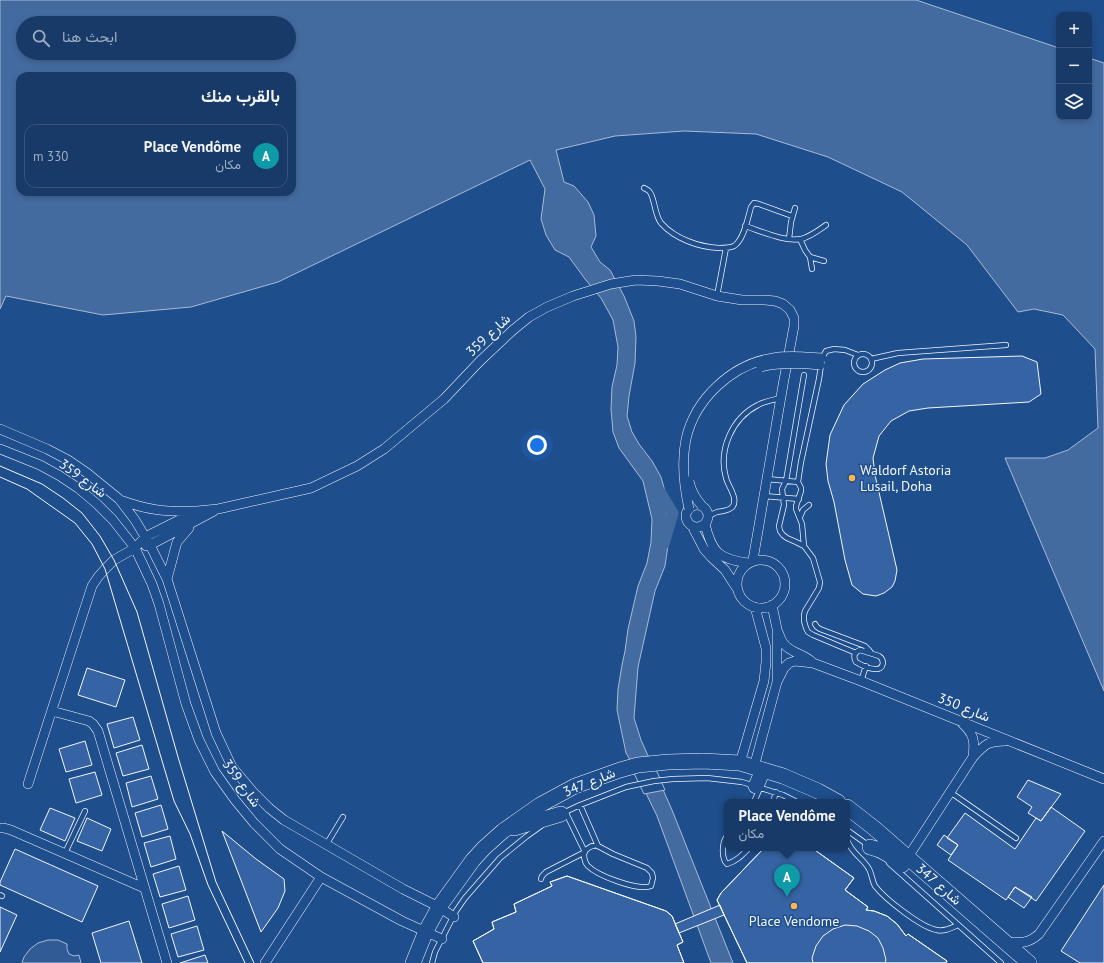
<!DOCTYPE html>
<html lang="ar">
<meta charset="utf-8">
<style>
body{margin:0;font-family:"PT Sans",Vazirmatn,sans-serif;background:#244571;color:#f1f3f6;direction:rtl}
.controls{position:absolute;right:12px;top:12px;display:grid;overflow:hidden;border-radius:8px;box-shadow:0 2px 6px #0003}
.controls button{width:36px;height:36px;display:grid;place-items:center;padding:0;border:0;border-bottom:1px solid #36547d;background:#173a69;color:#f1f3f6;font:20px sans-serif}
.you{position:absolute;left:537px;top:445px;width:14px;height:14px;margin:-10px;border:3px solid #fff;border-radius:50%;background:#1a73e8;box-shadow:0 0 0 6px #1a73e833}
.badge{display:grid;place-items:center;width:26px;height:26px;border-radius:50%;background:#ffb74d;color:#fff;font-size:13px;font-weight:700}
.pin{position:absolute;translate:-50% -33px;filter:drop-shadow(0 1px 2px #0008)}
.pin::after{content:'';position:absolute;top:21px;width:14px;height:12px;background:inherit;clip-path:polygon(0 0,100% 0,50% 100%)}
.popup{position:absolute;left:724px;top:799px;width:126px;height:52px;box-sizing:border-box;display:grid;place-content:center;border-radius:8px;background:#173a69;filter:drop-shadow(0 1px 3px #0005);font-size:13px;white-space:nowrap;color:#9eadc0}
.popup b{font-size:15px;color:#f1f3f6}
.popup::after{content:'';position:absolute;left:50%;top:100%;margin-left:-8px;border:8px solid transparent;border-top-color:#173a69}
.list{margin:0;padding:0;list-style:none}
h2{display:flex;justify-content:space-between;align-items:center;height:52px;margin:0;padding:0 16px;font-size:17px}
h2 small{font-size:13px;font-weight:400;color:#9eadc0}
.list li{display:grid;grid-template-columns:26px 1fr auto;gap:12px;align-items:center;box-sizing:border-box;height:64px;margin:0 8px 8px;padding:0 8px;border:1px solid #36547d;border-radius:12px}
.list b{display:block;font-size:15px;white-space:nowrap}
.list p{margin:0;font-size:13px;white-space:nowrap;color:#9eadc0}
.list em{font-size:13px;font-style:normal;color:#9eadc0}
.icon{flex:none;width:22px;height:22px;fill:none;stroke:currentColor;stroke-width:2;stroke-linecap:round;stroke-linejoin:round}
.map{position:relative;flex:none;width:1104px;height:963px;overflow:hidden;direction:ltr}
.search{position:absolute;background:#173a69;box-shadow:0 2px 6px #0003;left:16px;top:16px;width:280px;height:44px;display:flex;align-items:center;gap:10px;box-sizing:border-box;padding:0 14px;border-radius:22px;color:#9eadc0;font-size:15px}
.panel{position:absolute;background:#173a69;box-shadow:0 2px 6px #0003;left:16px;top:72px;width:280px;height:124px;border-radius:12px;direction:rtl}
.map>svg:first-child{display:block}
.built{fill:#305b95;stroke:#a8bbd7}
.water{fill:#446ba0;stroke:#a8bbd7;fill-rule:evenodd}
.pier{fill:#1f4e8c;stroke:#a8bbd7}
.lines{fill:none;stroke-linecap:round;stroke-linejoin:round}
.canal{stroke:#446ba0;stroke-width:11}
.building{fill:#3563a3;stroke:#f2f6ff}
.service-casing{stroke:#f2f6ff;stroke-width:6}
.minor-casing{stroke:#f2f6ff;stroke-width:10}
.primary-casing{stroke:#f2f6ff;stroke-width:16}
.service{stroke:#1f4e8c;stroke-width:4.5}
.minor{stroke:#1f4e8c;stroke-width:9}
.primary{stroke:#1f4e8c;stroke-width:15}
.tram{stroke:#f2f6ff;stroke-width:1}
.minor-bridge-casing{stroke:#f2f6ff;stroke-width:10;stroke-linecap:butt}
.minor-bridge{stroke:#1f4e8c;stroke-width:9}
.poi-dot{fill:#ffb74d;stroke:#1f4e8c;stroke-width:1.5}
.labels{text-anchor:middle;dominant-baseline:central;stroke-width:3;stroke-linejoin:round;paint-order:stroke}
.street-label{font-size:14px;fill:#f2f6ff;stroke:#1f4e8c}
.poi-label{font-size:14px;fill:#f2f6ff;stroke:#1f4e8c;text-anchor:start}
</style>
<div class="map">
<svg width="1104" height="963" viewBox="0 0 1104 963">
<rect width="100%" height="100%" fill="#1f4e8c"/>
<path class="built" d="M48,940H58L67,944V949L69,954L74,956L79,955L81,963H22L24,957L30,949L38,943Z"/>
<path class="water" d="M0,0H916L1059,48V117H1089V58L1104,63V691L1005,458H1045L1068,450L1098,428L1095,349L1063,315L1034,309L1018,312L967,245L902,192L828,157L756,134L684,131L615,136L556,150L564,182L574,186L588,202L594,215L596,236L591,247L600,262L610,270L624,296L634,321L636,337L635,363L629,396L627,416L632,432L639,444L652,461L661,477L666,495L669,538L665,566L655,591L638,667L634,718L641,740L672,810L733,963H711L657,816L629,758L626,753L617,710L618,689L622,665L625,651L628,629L638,586L647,563L651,542L652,519L643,481L619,448L613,432L611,409L612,387L617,365L618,347L613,320L601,298L585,279L569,257L555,250L546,235L541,219L545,189L530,160L278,282L191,307L103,315L6,296L0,309ZM23,23H289V53H23ZM20,76H292V192H20Z"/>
<path class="pier" d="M650,756L665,790L644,794L628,761Z"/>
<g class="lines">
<path class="canal" d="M659,490L673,513L664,544"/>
</g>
<path class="building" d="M1022,356L1037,362L1041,394L1029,402L928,408L909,411L891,421L879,436L873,458L875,475L897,570L895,581L892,587L884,593L876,596L863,594L852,585L845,560L834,502L828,481L826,464L830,435L844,405L863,384L885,370L900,363L923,359Z
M87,668L125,680L116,707L78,695Z
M133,717L140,740L114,748L107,724Z
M85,741L92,765L66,772L59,749Z
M142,745L149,769L123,776L116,753Z
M95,772L102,795L76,803L69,779Z
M151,776L158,799L132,807L126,783Z
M1028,780L1061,794L1041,821L1028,813L1032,807L1017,797Z
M161,805L168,829L142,837L135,813Z
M1051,807L1085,831L1036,901L1015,887L1006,900L948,860L958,845L947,838L965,813L1015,849L1036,818L1041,821Z
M50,808L75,818L65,841L40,830Z
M87,818L111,829L102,851L77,841Z
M222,831L256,859L284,879L285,891L278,908L261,932Z
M944,835L958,845L951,855L937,845Z
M170,836L176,859L151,867L144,843Z
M764,848H812L854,878L845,890L868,907L866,910L874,911L887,916L897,924L906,936L908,934L947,961L946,963H747L717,900L721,893Z
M764,848H812L854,878L845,890L868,907L866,910L874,911L887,916L897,924L906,936L908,934L947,961L946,963H747L717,900L721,893Z
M15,849L98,886L82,922L0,885V882Z
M179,866L186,890L160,897L153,874Z
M567,876L666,911L672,916L683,942L677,945L684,963H483L473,941L494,929L492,922L516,912L514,904L552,886L550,882Z
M567,876L666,911L672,916L683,942L677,945L684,963H483L473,941L494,929L492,922L516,912L514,904L552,886L550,882Z
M1104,885V963H1080L1061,951Z
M1015,887L1032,897L1024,908L1008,897Z
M188,896L195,920L169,928L162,904Z
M720,905L724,915L679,933L675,924Z
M0,907L17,915L0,952Z
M129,921L142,963H101L92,933Z
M845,925L857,926L869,931L878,938L883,948L886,960L885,963H813L812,958L816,946L823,936L833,929Z
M197,926L204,950L178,957L171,934Z
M205,955L208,963H180Z"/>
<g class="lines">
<g class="service-casing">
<path id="service" d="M644,188C646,189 648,190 649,191C655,197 654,214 661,223C675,239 699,247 719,248C724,248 730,248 734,246C744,240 748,217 751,207L754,203L759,204L792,216
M745,226C761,231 784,242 801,239C810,237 819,230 826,225
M789,239L791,222L795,208
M800,239L805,250L810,257L812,269
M810,257L824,261
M717,296L726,248
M854 363a9 9 0 1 1 18 0a9 9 0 1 1-18 0Z
M871,359L898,353L1006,345
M767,479L798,482L801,488V491L796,506V509L802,524L804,546L813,558L820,582L819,588L805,611L804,615V621L806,628L808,632L813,635L856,653
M798,482L801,462L819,379L822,358L826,351L834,349L845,350L858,355
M764,496L799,499
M709,516C711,515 714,513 717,512C722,511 730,511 733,506C738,498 728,486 726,478C718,450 732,418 758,405C765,401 773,400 781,398
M800,517L803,510L809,505
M804,546L796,542L787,538L783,535L780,531L779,526L784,505L782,489L786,481L804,375
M815,624L817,627L820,629L865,646L869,650L871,653
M860,650L879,656C885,660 884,670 875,669C869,669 861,665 856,662C853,657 854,652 860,650Z
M861,681L866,666
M950,792L1016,838
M754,802L760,788
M773,802L776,792
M580,805L598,846
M563,813L580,805L626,787L654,781L673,779L707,778L742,782L783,795L797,802
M847,830L868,845
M727,836C722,842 721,858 727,864C737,861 742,855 749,848
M847,840C852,854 863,858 869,869C872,874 872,881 875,886C885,899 922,928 937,930C944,932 951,928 958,925
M326,845L343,817
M596,845L613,854L647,868L652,873L653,878L651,886C638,891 598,876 588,866C585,863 584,858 584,854C585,849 591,846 596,845Z
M65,853L85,811
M889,863L1001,963
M541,879L542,876L546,872L585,852L566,813
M0,895L2,896
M432,963L435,952L456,911L465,898L500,858L527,836L541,826"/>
</g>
<g class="minor-casing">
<path id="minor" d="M0,429L47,449L68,460L87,473L119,499L135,520L150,545L167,579L216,733L232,767L253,792L269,808L284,820L403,889L439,907L454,917
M0,449L40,465L60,476L78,488L97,504L113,520L135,548L152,584L159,604L186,704L199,740L215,772L235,800L254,823L280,849L321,877L402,921L442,939
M120,500C147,510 165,512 194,511
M686 516a11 11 0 1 1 22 0a11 11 0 1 1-22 0Z
M705,524C712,553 719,559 748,563
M692,526L704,549L711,557L725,570L736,587
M146,546L150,545L214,511
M737 584a24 24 0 1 1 48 0a24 24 0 1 1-48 0Z
M167,579L177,542L189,528
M778,632C780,636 781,641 784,644C791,653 804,654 812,662
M777,682L784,668L789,663L795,661L813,663L861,681L1104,779
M52,711L89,721L93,724L98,731L167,963
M962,723C974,734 975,741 973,757
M740,763L764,681L766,662V648L755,607
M754,767L777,682V629L772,605
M28,784L92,586L98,577L105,569L114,560L135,548L145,537L197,511L218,509L311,488L357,466L384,449L444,399L480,361L513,330L529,317L547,307L573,296L611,284L636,280L658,281L680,284L717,296L742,300H765L775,301L783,304L790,310L794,318V326L783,385L753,560
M0,828H4L11,830L144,888
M908,857L973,757C985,744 988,741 1006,741
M1005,942C1020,943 1028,944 1039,934L1104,841
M265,963L321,877"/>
</g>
<g class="primary-casing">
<path id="primary" d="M756,786L763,770
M847,807L874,828L1029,963
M514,828L561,814
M870,847C883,850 892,856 902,865
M413,963L426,931L439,907L473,860L484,848L503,831L540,805L575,786L620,770L638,765L668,762L703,761L740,763L783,776L818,791L838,802"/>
</g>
<use href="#service" class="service"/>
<use href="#minor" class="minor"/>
<use href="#primary" class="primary"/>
<path class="tram" d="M0,466L42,484L63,498L82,513L100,536L114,560L137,612L178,757L216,882L254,963
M0,477L27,489L75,523L92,544L105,569L174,801L190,834L208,885L245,963"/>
<g class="minor-bridge-casing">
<path id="minor-bridge" d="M761,367C781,362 800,363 820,365
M689,481C691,491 695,498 702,506
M689,509C684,486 681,463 686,439C695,399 732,364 773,358C789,355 805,357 822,358"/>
</g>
<use href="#minor-bridge" class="minor-bridge"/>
</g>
<g class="poi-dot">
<circle cx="852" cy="478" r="4"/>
<circle cx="794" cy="906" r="4"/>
</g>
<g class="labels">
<g class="street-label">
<text transform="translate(488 335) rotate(-43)">شارع 359</text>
<text transform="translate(83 478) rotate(36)">شارع 359</text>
<text transform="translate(964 707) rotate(22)">شارع 350</text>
<text transform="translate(589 782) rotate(-22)">شارع 347</text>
<text transform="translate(242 783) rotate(54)">شارع 359</text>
<text transform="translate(939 884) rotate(41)">شارع 347</text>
</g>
<g class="poi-label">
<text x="860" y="470">Waldorf Astoria<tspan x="860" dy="16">Lusail, Doha</tspan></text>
<text x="794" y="921" text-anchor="middle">Place Vendome</text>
</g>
</g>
</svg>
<div class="controls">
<button>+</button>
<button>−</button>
<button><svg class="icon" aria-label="layers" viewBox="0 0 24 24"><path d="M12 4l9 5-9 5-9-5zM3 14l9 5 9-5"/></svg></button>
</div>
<div class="you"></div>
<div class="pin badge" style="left:787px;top:897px;background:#0f9aa8">A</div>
<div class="popup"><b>Place Vendôme</b>مكان</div>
<div class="search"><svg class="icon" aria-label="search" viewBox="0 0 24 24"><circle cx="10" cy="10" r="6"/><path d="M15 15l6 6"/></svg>ابحث هنا</div>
<section class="panel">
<h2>بالقرب منك<small></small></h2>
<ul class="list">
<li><span class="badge" style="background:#0f9aa8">A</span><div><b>Place Vendôme</b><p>مكان</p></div><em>330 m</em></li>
</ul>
</section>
</div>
